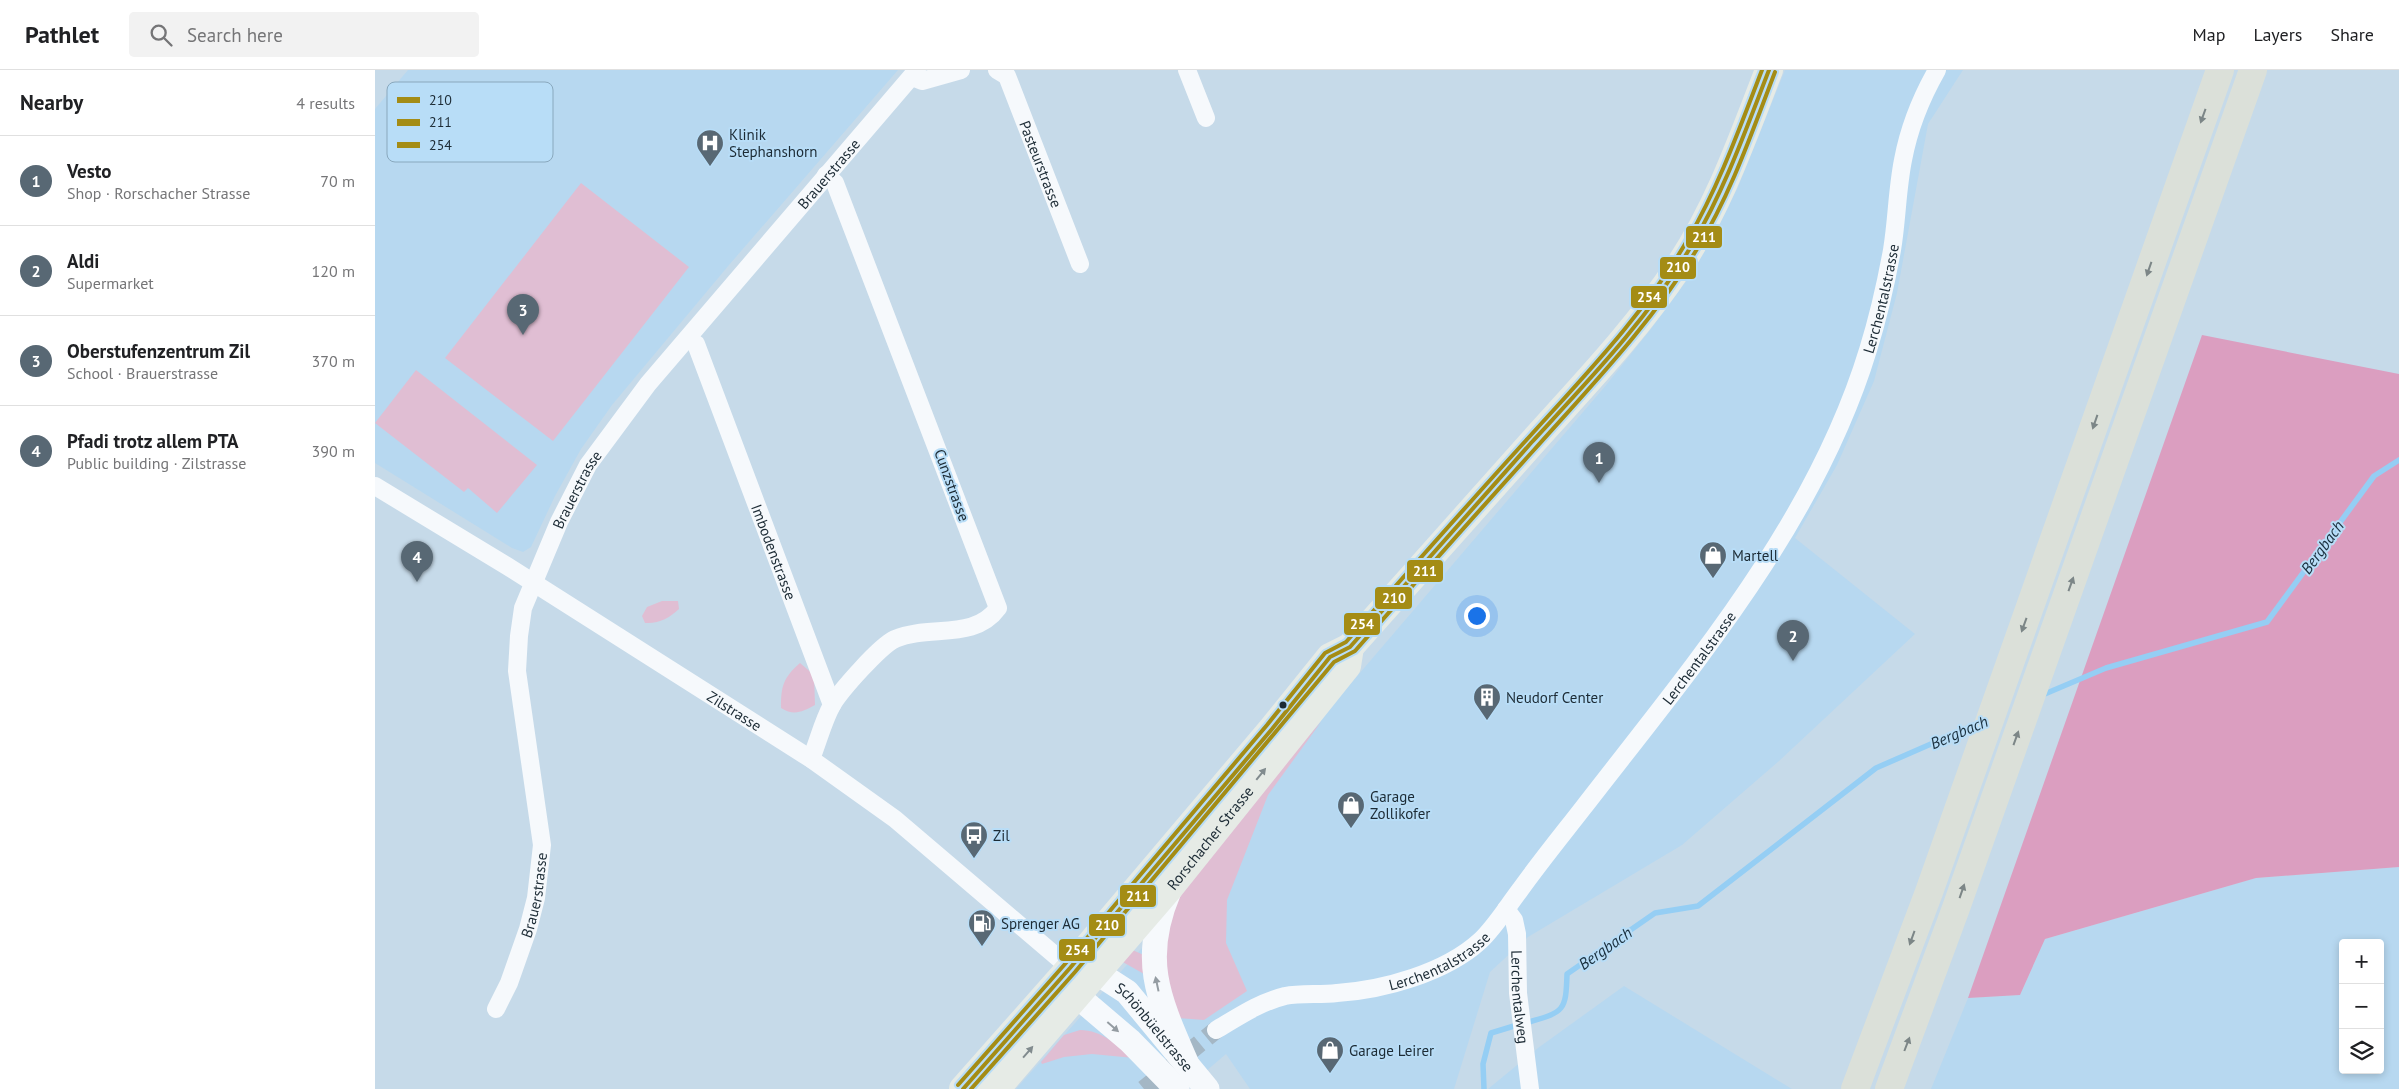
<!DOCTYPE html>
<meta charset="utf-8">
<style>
body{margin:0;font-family:"PT Sans",sans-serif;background:#f2f2f2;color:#202124}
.controls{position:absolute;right:15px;bottom:15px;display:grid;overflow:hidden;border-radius:5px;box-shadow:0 2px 8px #0003}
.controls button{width:45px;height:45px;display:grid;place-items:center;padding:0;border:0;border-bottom:1px solid #e0e0e0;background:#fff;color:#202124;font:25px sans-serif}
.you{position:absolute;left:1101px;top:545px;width:18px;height:18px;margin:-12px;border:4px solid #fff;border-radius:50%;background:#1a73e8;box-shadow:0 0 0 8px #1a73e833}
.badge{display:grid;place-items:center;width:32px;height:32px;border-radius:50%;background:#586874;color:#fff;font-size:16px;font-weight:700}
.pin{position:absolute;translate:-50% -41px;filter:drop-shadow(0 1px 2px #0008)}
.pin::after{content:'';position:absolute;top:26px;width:18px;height:15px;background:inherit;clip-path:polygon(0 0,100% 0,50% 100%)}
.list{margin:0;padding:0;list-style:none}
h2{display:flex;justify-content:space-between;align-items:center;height:65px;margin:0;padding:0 20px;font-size:21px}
h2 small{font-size:16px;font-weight:400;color:#757577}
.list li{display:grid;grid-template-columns:32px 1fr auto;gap:15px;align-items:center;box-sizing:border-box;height:90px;padding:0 20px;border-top:1px solid #e0e0e0}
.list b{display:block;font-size:19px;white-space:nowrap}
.list p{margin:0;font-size:16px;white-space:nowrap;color:#757577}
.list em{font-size:16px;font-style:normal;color:#757577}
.icon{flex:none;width:28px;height:28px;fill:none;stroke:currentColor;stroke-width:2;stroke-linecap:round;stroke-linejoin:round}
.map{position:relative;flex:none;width:2024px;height:1019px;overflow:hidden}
header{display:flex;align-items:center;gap:30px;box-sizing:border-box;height:70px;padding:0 25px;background:#fff;border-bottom:1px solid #e0e0e0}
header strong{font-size:24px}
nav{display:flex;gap:28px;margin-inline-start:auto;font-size:18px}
.search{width:350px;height:45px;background:#f2f2f2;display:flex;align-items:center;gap:12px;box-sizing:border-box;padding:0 18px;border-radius:5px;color:#757577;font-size:19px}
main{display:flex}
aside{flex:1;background:#fff}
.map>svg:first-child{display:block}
.built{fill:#b7d8f0;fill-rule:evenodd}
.green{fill:#e0bed3}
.forest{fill:#db9ec0}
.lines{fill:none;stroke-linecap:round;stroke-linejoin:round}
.stream{stroke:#95cef4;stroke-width:5.5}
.street-tunnel{stroke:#a4b7c5;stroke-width:18;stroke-dasharray:18 9;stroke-linecap:butt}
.street{stroke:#f6f9fc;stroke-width:18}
.secondary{stroke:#f6f9fc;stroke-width:25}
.primary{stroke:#e6ebe6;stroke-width:28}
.highway{stroke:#dbe0d9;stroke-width:28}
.bus-1-casing{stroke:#b8ddf7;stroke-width:8}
.bus-2-casing{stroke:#b8ddf7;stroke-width:8}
.bus-3-casing{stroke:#b8ddf7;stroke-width:8}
.bus-1{stroke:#a48c15;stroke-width:4}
.bus-2{stroke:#a48c15;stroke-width:4}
.bus-3{stroke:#a48c15;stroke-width:4}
.oneway{fill:#7c8687}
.oneway2{fill:#818b8e}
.oneway3{fill:#949ca2}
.bus-dot{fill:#1c2b35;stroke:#b8ddf7;stroke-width:2}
.labels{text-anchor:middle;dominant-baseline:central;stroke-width:4;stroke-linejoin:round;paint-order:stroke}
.poi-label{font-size:15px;fill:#1c2b35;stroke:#b8ddf7;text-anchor:start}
.street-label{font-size:15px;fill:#1c2b35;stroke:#b8ddf7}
.water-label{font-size:16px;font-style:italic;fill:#192f3e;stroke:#b8ddf7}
.key{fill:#b8ddf7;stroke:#89a8bd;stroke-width:1}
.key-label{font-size:14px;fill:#1c2b35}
.line-badge{stroke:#b8ddf7;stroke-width:2}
.badge-label{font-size:14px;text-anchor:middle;font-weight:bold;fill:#fff}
</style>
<header>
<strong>Pathlet</strong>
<div class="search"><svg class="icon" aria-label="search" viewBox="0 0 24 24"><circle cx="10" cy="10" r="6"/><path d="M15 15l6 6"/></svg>Search here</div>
<nav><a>Map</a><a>Layers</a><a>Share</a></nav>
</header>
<main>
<aside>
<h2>Nearby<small>4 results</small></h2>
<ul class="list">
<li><span class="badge">1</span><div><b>Vesto</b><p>Shop · Rorschacher Strasse</p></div><em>70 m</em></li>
<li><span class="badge">2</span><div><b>Aldi</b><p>Supermarket</p></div><em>120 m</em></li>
<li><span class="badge">3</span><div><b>Oberstufenzentrum Zil</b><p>School · Brauerstrasse</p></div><em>370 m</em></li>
<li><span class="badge">4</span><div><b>Pfadi trotz allem PTA</b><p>Public building · Zilstrasse</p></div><em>390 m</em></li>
</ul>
</aside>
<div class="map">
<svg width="2024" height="1019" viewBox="0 0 2024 1019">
<rect width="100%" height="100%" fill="#c6dae9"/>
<path class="built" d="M33,0H523L354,195L237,335L206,379L180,426L156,477L148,482L137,478L0,393V39Z
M1410,0H1588L1553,54L1522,223L1499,311L1462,395L1420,468L1540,564L1404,691L1307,775L1153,867L1115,902L1079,1019H875L851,984L810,1019H641L800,841L860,749L1232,314L1276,259L1315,206L1340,164L1363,117Z
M2024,797V1019H1556L1593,928L1645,925L1670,869L1881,808ZM1968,873H2005V1000H1968Z
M1249,916L1417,1019H1113L1163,978Z"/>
<path class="green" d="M206,113L314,197L178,371L70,288Z
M41,300L162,395L122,443L93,418L89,422L0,353Z
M287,531H303L304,539C294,548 284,554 270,553L267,546L272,537Z
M425,593L439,605L440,635C427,642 419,646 406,638C406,616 408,608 425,593Z
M946,652L893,725L852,830L851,873L872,921L829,950L803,948L785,894L793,848L816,807L865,739Z
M753,878L771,886L769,904L746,891Z
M705,960C727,960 743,976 759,988L717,984L689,987L667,994L666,992L689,965Z"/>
<path class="forest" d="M1827,265L2024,304V797L1881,808L1670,869L1645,925L1593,928Z"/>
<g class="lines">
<path class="stream" d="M1665,626L1731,598L1892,552L1999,406L2024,390
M1154,952C1189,942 1191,941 1192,904L1280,843L1323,836L1501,698L1604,653
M1109,1019L1108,994L1116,963L1139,956"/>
<path class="street-tunnel" d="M769,1019L841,960"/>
<g class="street">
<path id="s1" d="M622,0L632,6L705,194"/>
<path d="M812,0L831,48"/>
<path d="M537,7L547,11L586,0"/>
<path id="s2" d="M321,274L457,635"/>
<path id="s3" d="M0,416L132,496L436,689L520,749L695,898"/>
<path d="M436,689C443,672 448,651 457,635C466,620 505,576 520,569C555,554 599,571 623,538L460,113L451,105"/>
<path id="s4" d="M1131,839L1139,850L1142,864L1143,923L1155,1019"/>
<path id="s5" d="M121,939L134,913L153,859L161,828L167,775L142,601L144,566L148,538L184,452L213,395L273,314L542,0"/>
<path id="s6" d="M841,960C863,947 885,932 910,926C926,923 945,925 962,923C1008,920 1070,903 1105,871C1120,857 1132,837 1145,820C1165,792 1187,765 1208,738C1317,597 1440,454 1493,280C1503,248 1511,213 1517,180C1522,150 1522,120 1528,90C1534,58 1546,28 1562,0"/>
</g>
<g class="secondary">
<path d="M794,821C765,889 783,928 811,992"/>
<path id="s7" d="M721,902L752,922L832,1019"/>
<path d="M701,925L755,971L802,1019"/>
</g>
<g class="primary">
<path d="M588,1019L695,898L897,659L955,587L975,577C1035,510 1094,443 1154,376C1206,318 1261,261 1304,196C1344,136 1368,67 1394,0"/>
<path id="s8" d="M621,1019L796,816L972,596L975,577"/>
</g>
<path class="highway" d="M1480,1019L1554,822L1845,0
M1514,1019L1581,838L1878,0"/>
<g class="bus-1-casing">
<path id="bus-1" d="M588,1019L695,898L897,659L955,587L975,577C1036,509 1096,441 1156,373C1214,310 1275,247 1318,173C1350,119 1371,59 1394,0"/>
</g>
<g class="bus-2-casing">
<path id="bus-2" d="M596,1019L700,902L959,592L980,581C1039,514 1098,447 1158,381C1216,316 1277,253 1322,179C1356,124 1377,62 1400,2"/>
</g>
<g class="bus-3-casing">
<path id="bus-3" d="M583,1015L690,894L892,655L950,583L971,572C1032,503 1093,434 1155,366C1211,304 1271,242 1313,169C1344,116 1365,57 1387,0"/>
</g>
<use href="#bus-1" class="bus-1"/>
<use href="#bus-2" class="bus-2"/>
<use href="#bus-3" class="bus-3"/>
</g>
<defs><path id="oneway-solid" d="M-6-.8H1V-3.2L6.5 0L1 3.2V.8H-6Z" transform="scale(1.25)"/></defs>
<g class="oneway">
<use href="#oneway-solid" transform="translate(1828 46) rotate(110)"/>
<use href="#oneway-solid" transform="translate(1774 199) rotate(109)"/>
<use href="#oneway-solid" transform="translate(1720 352) rotate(109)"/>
<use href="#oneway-solid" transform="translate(1696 514) rotate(-70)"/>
<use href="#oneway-solid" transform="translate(1649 555) rotate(110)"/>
<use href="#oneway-solid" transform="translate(1641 668) rotate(-70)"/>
<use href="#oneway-solid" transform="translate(1587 821) rotate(-71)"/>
<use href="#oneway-solid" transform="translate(1537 868) rotate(110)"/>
<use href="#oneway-solid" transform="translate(1532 974) rotate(-69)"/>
</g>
<g class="oneway2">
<use href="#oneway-solid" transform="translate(886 704) rotate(-51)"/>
<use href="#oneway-solid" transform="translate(653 982) rotate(-49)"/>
</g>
<g class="oneway3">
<use href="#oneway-solid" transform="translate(782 914) rotate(-102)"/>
<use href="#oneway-solid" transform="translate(738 957) rotate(41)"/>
</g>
<defs>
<g id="hospital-pin" transform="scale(1.4375)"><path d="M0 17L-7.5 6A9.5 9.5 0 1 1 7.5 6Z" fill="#586874" stroke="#b8ddf7"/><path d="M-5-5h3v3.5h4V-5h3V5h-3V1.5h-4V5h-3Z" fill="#fff"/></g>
<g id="shop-pin" transform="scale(1.4375)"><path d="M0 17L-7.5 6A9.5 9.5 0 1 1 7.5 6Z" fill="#586874" stroke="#b8ddf7"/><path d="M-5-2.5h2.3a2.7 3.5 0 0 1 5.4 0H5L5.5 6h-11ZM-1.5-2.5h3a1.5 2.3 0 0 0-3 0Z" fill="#fff"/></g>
<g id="building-pin" transform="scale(1.4375)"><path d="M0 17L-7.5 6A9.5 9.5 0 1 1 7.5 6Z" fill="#586874" stroke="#b8ddf7"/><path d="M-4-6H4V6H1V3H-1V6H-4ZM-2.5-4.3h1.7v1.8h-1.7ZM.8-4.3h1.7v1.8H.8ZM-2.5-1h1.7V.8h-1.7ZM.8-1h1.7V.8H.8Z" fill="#fff"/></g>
<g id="bus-pin" transform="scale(1.4375)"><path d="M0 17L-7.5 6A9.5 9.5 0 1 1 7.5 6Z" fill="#586874" stroke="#b8ddf7"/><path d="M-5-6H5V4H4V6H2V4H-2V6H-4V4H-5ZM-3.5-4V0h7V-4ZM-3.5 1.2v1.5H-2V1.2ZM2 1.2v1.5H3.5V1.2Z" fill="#fff"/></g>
<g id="fuel-pin" transform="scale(1.4375)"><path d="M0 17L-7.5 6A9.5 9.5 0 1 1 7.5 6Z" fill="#586874" stroke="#b8ddf7"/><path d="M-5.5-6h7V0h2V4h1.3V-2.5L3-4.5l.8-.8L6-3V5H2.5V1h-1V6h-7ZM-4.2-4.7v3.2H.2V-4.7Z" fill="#fff"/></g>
</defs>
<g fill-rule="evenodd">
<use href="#hospital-pin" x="335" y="73"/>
<use href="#shop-pin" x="1338" y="485"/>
<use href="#building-pin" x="1112" y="627"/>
<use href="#shop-pin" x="976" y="735"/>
<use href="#bus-pin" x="599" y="765"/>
<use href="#fuel-pin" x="607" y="853"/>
<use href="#shop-pin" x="955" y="980"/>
</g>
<circle class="bus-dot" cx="908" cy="635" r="4.5"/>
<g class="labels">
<g class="poi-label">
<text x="354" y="64">Klinik<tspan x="354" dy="17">Stephanshorn</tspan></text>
<text x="1357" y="485">Martell</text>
<text x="1131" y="627">Neudorf Center</text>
<text x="995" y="726">Garage<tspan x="995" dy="17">Zollikofer</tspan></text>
<text x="618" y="765">Zil</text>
<text x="626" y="853">Sprenger AG</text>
<text x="974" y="980">Garage Leirer</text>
</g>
<g class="street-label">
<text stroke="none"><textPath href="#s1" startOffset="106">Pasteurstrasse</textPath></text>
<text stroke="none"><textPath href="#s5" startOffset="946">Brauerstrasse</textPath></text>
<text stroke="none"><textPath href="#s6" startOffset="1048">Lerchentalstrasse</textPath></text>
<text transform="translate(577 415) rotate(70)">Cunzstrasse</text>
<text stroke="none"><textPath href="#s5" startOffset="541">Brauerstrasse</textPath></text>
<text stroke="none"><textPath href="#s2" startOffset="222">Imbodenstrasse</textPath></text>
<text stroke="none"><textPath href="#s6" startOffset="642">Lerchentalstrasse</textPath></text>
<text stroke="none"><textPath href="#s3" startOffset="424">Zilstrasse</textPath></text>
<text stroke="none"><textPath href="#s8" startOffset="330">Rorschacher Strasse</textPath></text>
<text stroke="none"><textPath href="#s5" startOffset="121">Brauerstrasse</textPath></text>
<text stroke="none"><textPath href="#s6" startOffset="238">Lerchentalstrasse</textPath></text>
<text stroke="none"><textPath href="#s4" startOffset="91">Lerchentalweg</textPath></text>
<text stroke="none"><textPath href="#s7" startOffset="81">Schönbüelstrasse</textPath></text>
</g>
<g class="water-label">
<text transform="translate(1947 477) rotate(-54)">Bergbach</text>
<text transform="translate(1584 662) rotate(-23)">Bergbach</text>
<text transform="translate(1230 878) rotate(-35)">Bergbach</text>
</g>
</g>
<rect x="12" y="12" width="166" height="80" rx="8" class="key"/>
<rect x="22" y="27" width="23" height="6" fill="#a48c15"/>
<rect x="22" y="49" width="23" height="7" fill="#a48c15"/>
<rect x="22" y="72" width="23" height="6" fill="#a48c15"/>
<g class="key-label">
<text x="54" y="35">210</text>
<text x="54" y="57">211</text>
<text x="54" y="80">254</text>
</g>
<g class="line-badge">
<rect x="1310" y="155" width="38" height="24" rx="5" fill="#a48c15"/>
<rect x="1284" y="186" width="38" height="24" rx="5" fill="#a48c15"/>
<rect x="1255" y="215" width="38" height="24" rx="5" fill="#a48c15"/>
<rect x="1031" y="489" width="38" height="24" rx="5" fill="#a48c15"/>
<rect x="999" y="516" width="39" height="24" rx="5" fill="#a48c15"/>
<rect x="968" y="542" width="38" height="24" rx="5" fill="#a48c15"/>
<rect x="744" y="814" width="38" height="24" rx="5" fill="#a48c15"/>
<rect x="713" y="843" width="38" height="24" rx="5" fill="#a48c15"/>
<rect x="683" y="868" width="38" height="24" rx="5" fill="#a48c15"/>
</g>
<g class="badge-label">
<text x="1329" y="172">211</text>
<text x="1303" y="202">210</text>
<text x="1274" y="232">254</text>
<text x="1050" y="506">211</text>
<text x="1019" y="533">210</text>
<text x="987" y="559">254</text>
<text x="763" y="831">211</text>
<text x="732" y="860">210</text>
<text x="702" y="885">254</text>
</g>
</svg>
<div class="controls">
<button>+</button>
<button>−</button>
<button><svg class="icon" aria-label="layers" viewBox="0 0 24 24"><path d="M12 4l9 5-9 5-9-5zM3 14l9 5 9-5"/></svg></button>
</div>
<div class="you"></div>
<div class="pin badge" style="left:1224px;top:413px">1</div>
<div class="pin badge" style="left:1418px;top:591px">2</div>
<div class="pin badge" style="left:148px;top:265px">3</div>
<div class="pin badge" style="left:42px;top:512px">4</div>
</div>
</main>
